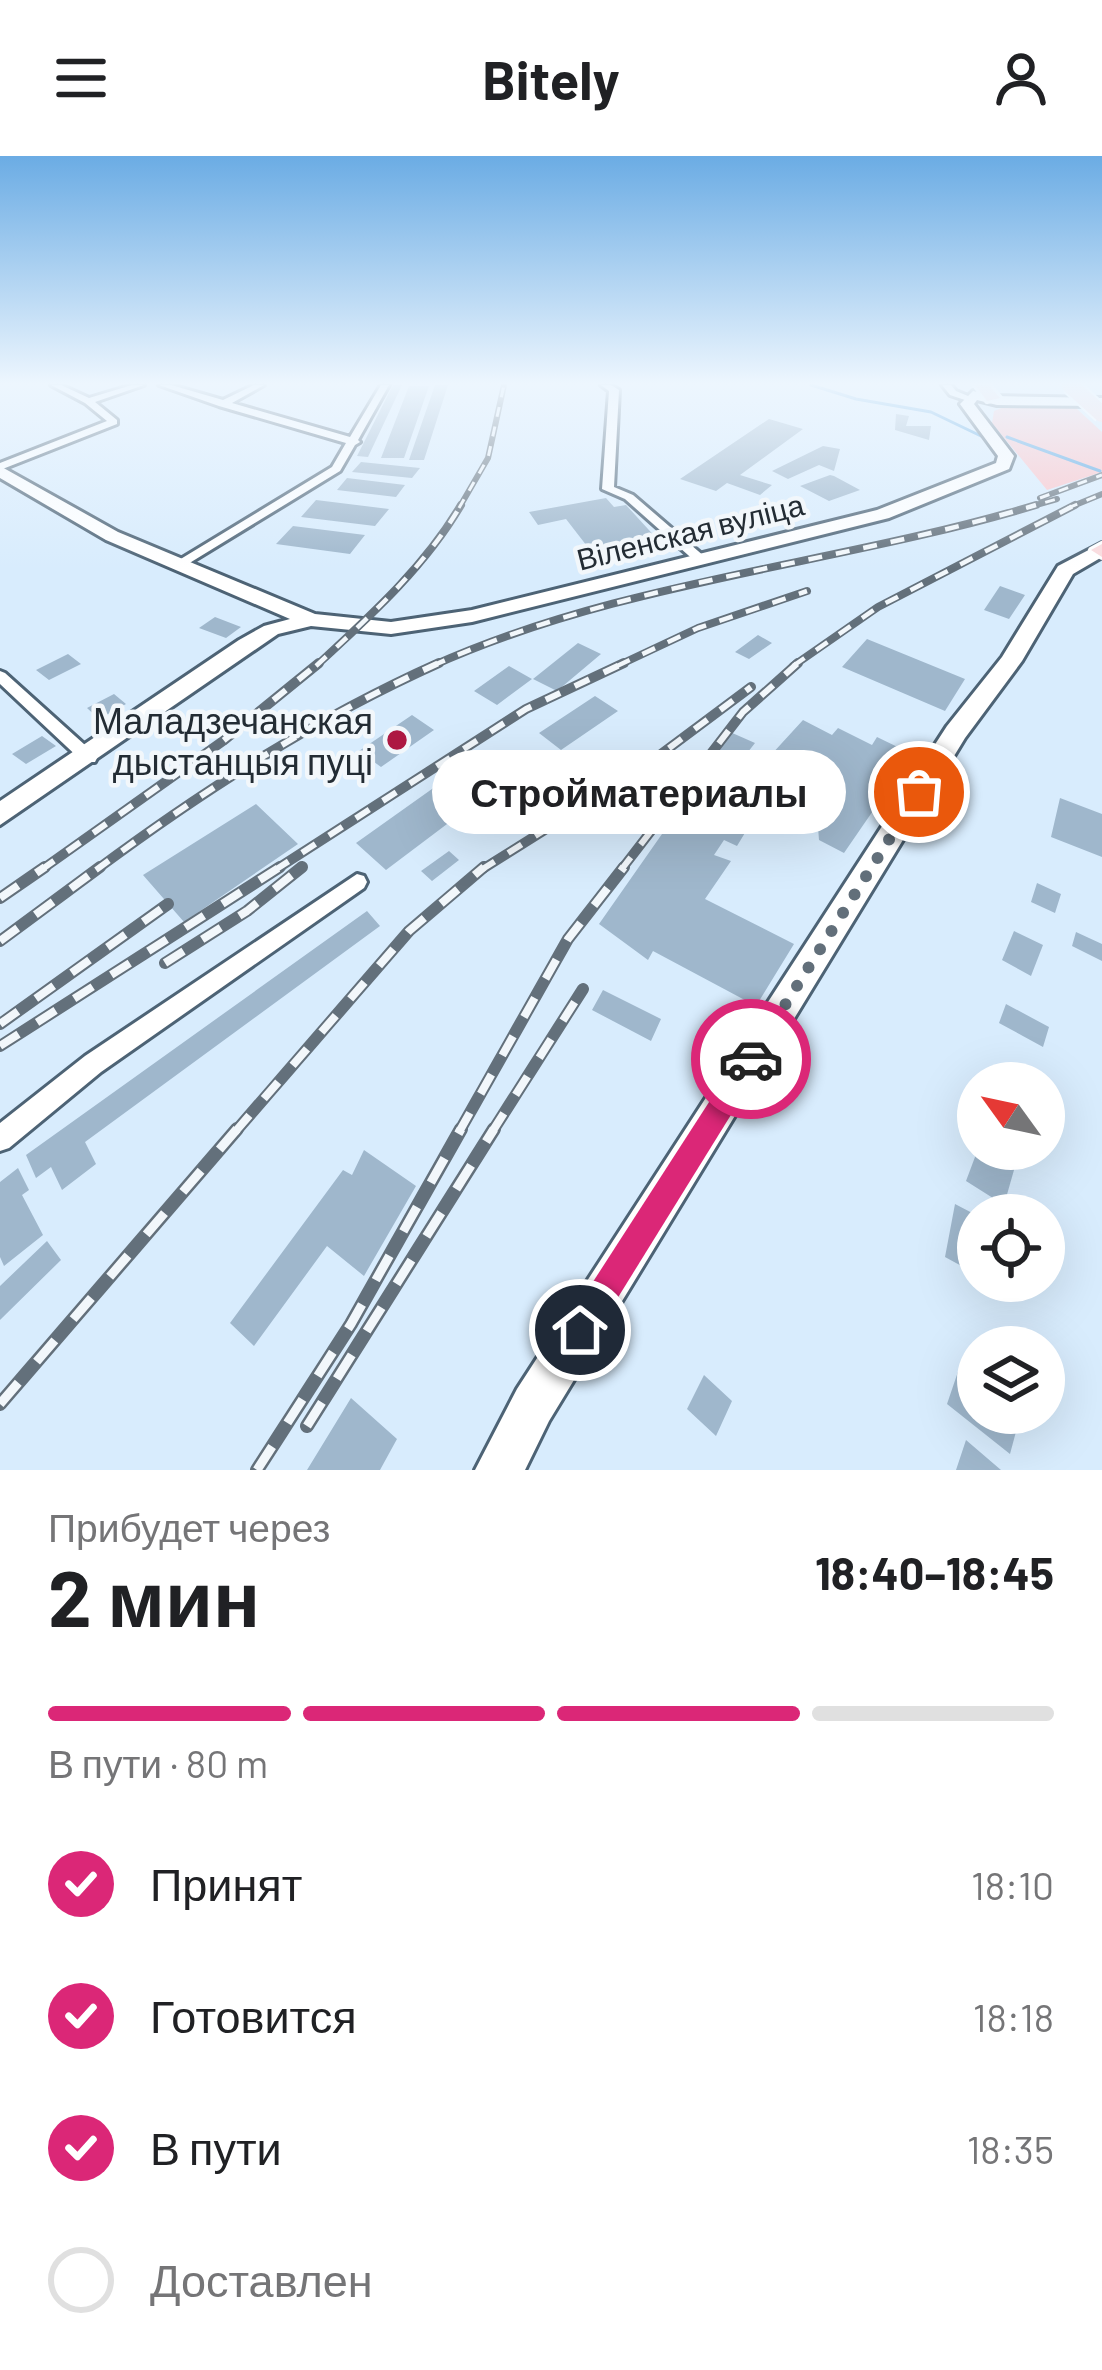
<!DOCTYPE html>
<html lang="ru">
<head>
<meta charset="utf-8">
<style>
  body { margin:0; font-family:Barlow,sans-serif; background:#f2f2f2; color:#202124; height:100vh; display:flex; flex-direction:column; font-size:45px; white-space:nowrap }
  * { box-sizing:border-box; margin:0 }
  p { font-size:39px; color:#757577 }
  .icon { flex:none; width:66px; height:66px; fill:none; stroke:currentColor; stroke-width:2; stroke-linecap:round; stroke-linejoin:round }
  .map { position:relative; height:1314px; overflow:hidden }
  .details { display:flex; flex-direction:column; background:#fff; flex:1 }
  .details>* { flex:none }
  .needle { width:78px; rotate:303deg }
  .tools { position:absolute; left:957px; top:906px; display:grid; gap:24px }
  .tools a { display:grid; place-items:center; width:108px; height:108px; border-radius:50%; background:#fff; box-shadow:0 12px 48px #0002; font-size:60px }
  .pin { position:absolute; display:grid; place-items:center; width:102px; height:102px; color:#fff; margin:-51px; border:6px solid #fff; border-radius:50%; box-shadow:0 3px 12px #0007 }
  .courier { position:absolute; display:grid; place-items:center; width:120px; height:120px; margin:-60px; border:9px solid #db2777; border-radius:50%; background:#fff; color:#222; box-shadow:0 3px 15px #0007 }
  .bubble { position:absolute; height:84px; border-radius:42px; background:#fff; box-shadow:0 12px 48px #0002; font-size:39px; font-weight:700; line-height:84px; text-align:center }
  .overview em { font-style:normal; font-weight:700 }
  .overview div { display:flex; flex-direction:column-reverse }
  .overview { display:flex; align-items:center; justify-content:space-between; height:204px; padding:0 48px }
  h1 { font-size:78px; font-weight:700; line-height:90px }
  .bar { display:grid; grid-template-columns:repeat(4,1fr); gap:18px 12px; align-content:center; height:144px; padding:0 48px }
  .bar i { height:15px; border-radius:9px; background:#e0e0e0 }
  .bar .on { background:#db2777 }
  .bar p { grid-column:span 4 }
  ol { padding:0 48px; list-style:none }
  li { display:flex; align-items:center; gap:36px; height:132px }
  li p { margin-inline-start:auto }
  li .icon { padding:12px; border-radius:50%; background:#db2777; color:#fff; stroke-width:4 }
  li:last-child { color:#757577 }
  li i { width:66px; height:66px; border:6px solid #e0e0e0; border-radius:50% }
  header { display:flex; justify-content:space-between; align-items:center; height:156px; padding:0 48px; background:#fff; font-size:54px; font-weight:700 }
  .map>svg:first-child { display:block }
</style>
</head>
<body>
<header><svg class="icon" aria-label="menu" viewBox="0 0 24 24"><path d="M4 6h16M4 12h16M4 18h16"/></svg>Bitely<svg class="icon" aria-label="person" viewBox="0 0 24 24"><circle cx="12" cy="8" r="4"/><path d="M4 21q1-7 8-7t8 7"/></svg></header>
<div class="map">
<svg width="1102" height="1314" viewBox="0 0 1102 1314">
  <rect width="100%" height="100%" fill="#d8ecfd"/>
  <path fill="#fec2c7" d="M1004,251L1076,252L1102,276V316L1047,334L992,267L994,255Z"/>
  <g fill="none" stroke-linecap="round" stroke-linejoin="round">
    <path stroke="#51a1df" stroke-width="3" d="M811,229L856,243L931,256L981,280
      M1007,281L1100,315"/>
  </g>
  <path fill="#9fb7cc" d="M393,229H402L368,301L357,300Z
    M435,229H448L424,304H409Z
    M409,230H429L404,302H381Z
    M896,258L909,260L906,270H931L929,284L895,274Z
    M769,263L803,273L740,319L772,329L760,339L727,327L716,335L680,323Z
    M823,290L840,293L834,315L819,309L788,323L772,315Z
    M361,306L420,312L412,322L352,316Z
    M830,319L834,320L860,334L829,345L800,330Z
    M347,322L405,329L396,341L337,334Z
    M606,342L614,351L626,349L659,385L606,396L602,391L590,394L566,363L538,369L529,356Z
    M316,344L389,353L375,370L301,361Z
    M293,370L365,379L350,398L276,388Z
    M1000,430L1025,439L1009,463L984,454Z
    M215,461L241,471L226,482L199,472Z
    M758,479L772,487L749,503L735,496Z
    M867,483L965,523L945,555L842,511Z
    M578,487L601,498L557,535L533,523Z
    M68,498L81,508L49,524L36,514Z
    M509,510L532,523L497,549L474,535Z
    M114,538L126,548L99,563L87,552Z
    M595,540L618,555L561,594L539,577Z
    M412,559L434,574L381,611L359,595Z
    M803,564L832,579L838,572L872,589L877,581L912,598L844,697L819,684L817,658L780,637L768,651L738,635Z
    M730,576L755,587L716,637L757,657L737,690L724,684L714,699L731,705L705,743L794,788L756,850L653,795L648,804L599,768L683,648L730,668L681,642Z
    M42,580L56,590L26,608L12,598Z
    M477,601L517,629L468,667L459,659L386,714L356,687Z
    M1060,642L1102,658V701L1051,681Z
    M256,648L298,688L184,766L143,719Z
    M449,695L459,704L432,725L421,715Z
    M1037,727L1061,738L1055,757L1031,746Z
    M367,755L380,770L85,986L96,1008L62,1034L51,1011L36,1022L26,999Z
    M1014,775L1043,789L1031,820L1002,804Z
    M1076,776L1102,788V805L1072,790Z
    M603,834L661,863L651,885L592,854Z
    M1006,848L1049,871L1043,891L999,867Z
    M978,993H1020L1004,1049L966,1025Z
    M364,994L416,1030L364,1120L327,1090L254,1190L230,1167L343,1014L352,1019Z
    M18,1012L29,1034L22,1039L43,1079L4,1110L0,1101V1026Z
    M955,1048L978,1060V1119L945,1101Z
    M47,1085L61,1104L0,1164V1130Z
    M964,1198L978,1209V1257H1021L1010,1298L947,1248Z
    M704,1219L732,1245L716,1280L687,1253Z
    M351,1242L397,1283L380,1314H307Z
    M966,1284L1001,1314H956Z"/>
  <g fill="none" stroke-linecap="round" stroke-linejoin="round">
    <g stroke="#4d6375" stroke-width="6">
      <path id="street" d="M51,229H61L89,242L132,229H144L95,246L117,264V268L0,314V307L107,265L85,247Z
        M159,229H171L223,244L254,229H264L232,247L350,281L381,229H389L358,284L360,286L355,289L340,315L183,411L177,407L179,404L332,311L346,287L219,250Z
        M601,229H611L619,234L614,331L633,339L705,401V407H697L625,343L602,333L609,235Z
        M942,229H951L956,235L973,242L968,245L950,239Z
        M0,515L5,517L95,598L97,602L95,606H83L0,528Z
        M357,718L364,720L367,726L364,732L101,916L9,992L0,995V967L85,900Z"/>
    </g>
    <g stroke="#4d6375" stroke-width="6">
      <path id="secondary" d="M973,235L995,240L1102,242V250L997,249L977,244L974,248L1014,300L1009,313L889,362L472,466L391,478L311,470L278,478L0,669V645L239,484L264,470L290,463L106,384L0,322V310L118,376L315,458L391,466L472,454L877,354L996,307L998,300L960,248Z
        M1102,387V401L1073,418L1022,505L965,582L549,1265L525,1314H475L517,1233L947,570L1002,501L1058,410Z"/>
    </g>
    <g stroke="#fff" stroke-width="6">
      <path id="primary" d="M975,229H989L1000,242L987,245Z
        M1102,388V401L1091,394Z"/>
    </g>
    <use href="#street" fill="#fff" fill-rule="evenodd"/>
    <use href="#secondary" fill="#fff" fill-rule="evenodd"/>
    <use href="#primary" fill="#fadadd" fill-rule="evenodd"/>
    <g stroke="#63707b" stroke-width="6">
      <path id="rail-far4" d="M1040,342L1102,319
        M459,352L488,302L504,229
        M1026,352L1057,343
        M1068,352L1102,338"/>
    </g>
    <g stroke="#63707b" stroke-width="8">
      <path id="rail-far3" d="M316,510C369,461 424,412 461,349
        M432,510C623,424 837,409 1036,349
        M617,510L698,472L807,435
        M793,510L878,451L1075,349"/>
    </g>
    <g stroke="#63707b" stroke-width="10">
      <path id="rail-far2" d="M41,714L223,585L319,507
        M96,714C204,634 316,562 439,507
        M275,714L526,553L624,507
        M481,714L637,616L751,531
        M621,714L743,556L798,507"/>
    </g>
    <g stroke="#63707b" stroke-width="12">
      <path id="rail-far1" d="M0,742L45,711
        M0,785L100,711
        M165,807L247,755L302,711
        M0,868L168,748
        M0,890L280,711
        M235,976L409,775L484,711
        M459,976L568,783L624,711
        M492,976L583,833"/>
    </g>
    <g stroke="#63707b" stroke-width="14">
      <path id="rail" d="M0,1248L237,973
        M307,1270L494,973
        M257,1314L351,1168L461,973"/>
    </g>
    <use href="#rail-far4" stroke="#f2f7fb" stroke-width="3" stroke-dasharray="10" stroke-linecap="butt"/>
    <use href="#rail-far3" stroke="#f2f7fb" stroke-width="4.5" stroke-dasharray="14" stroke-linecap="butt"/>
    <use href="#rail-far2" stroke="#f2f7fb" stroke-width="6" stroke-dasharray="16" stroke-linecap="butt"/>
    <use href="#rail-far1" stroke="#f2f7fb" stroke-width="8" stroke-dasharray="22" stroke-linecap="butt"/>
    <use href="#rail" stroke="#f2f7fb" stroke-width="9" stroke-dasharray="28" stroke-linecap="butt"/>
    <g stroke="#fff" stroke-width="20" stroke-linecap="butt">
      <path id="primary-bridge" d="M1070,229L1102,258"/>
    </g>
    <use href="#primary-bridge" stroke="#fadadd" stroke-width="16"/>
  </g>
  <linearGradient id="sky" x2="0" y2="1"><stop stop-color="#6bace4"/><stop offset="0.55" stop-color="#edf6fe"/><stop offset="1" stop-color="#edf6fe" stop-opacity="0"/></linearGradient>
  <rect width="1102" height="413" fill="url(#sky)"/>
  <path fill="#db2777" d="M751,891L760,895L764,903L760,912L591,1185L580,1190L569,1185L565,1174L569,1163L742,895Z"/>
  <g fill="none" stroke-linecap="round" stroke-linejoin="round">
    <path stroke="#626f7a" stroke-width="12" stroke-dasharray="0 21.6" d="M751,903L919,636"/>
  </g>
  <circle fill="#ad1842" stroke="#f2f7fb" stroke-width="4.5" cx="397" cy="584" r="12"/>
  <g text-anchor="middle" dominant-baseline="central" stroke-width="9" stroke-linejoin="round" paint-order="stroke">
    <g font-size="30" fill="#232c34" stroke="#f2f7fb">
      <text transform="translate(690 375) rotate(-14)">Віленская вуліца</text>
    </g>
    <g font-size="36" fill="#232c34" stroke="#f2f7fb" text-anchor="end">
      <text x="373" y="563">Маладзечанская<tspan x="373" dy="41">дыстанцыя пуці</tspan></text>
    </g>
  </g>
</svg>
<div class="tools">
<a><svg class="needle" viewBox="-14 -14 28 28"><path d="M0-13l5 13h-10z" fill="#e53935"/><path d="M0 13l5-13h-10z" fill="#757577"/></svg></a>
<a><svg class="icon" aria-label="locate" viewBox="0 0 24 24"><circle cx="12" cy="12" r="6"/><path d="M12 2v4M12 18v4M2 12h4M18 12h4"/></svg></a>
<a><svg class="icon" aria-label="layers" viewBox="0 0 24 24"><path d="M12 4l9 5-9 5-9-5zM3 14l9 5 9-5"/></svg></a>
</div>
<div class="pin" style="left:919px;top:636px;background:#ea580c"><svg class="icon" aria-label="bag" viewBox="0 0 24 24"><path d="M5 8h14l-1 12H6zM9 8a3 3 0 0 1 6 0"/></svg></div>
<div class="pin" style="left:580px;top:1174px;background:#1f2937"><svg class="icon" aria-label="home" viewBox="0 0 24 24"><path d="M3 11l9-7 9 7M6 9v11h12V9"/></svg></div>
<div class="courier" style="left:751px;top:903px"><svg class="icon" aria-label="car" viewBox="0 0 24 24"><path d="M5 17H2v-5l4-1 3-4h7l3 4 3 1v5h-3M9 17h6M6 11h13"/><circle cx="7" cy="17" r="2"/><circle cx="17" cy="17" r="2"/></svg></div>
<div class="bubble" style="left:432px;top:594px;width:414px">Стройматериалы</div>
</div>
<section class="details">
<div class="overview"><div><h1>2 мин</h1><p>Прибудет через</p></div><em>18:40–18:45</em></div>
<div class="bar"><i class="on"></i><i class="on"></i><i class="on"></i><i></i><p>В пути · 80 m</p></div>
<ol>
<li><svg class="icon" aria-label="check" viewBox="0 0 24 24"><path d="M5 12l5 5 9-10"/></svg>Принят<p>18:10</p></li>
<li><svg class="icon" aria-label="check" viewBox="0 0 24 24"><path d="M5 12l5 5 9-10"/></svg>Готовится<p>18:18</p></li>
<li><svg class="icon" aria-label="check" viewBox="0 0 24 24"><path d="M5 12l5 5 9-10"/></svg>В пути<p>18:35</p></li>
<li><i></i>Доставлен</li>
</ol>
</section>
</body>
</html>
